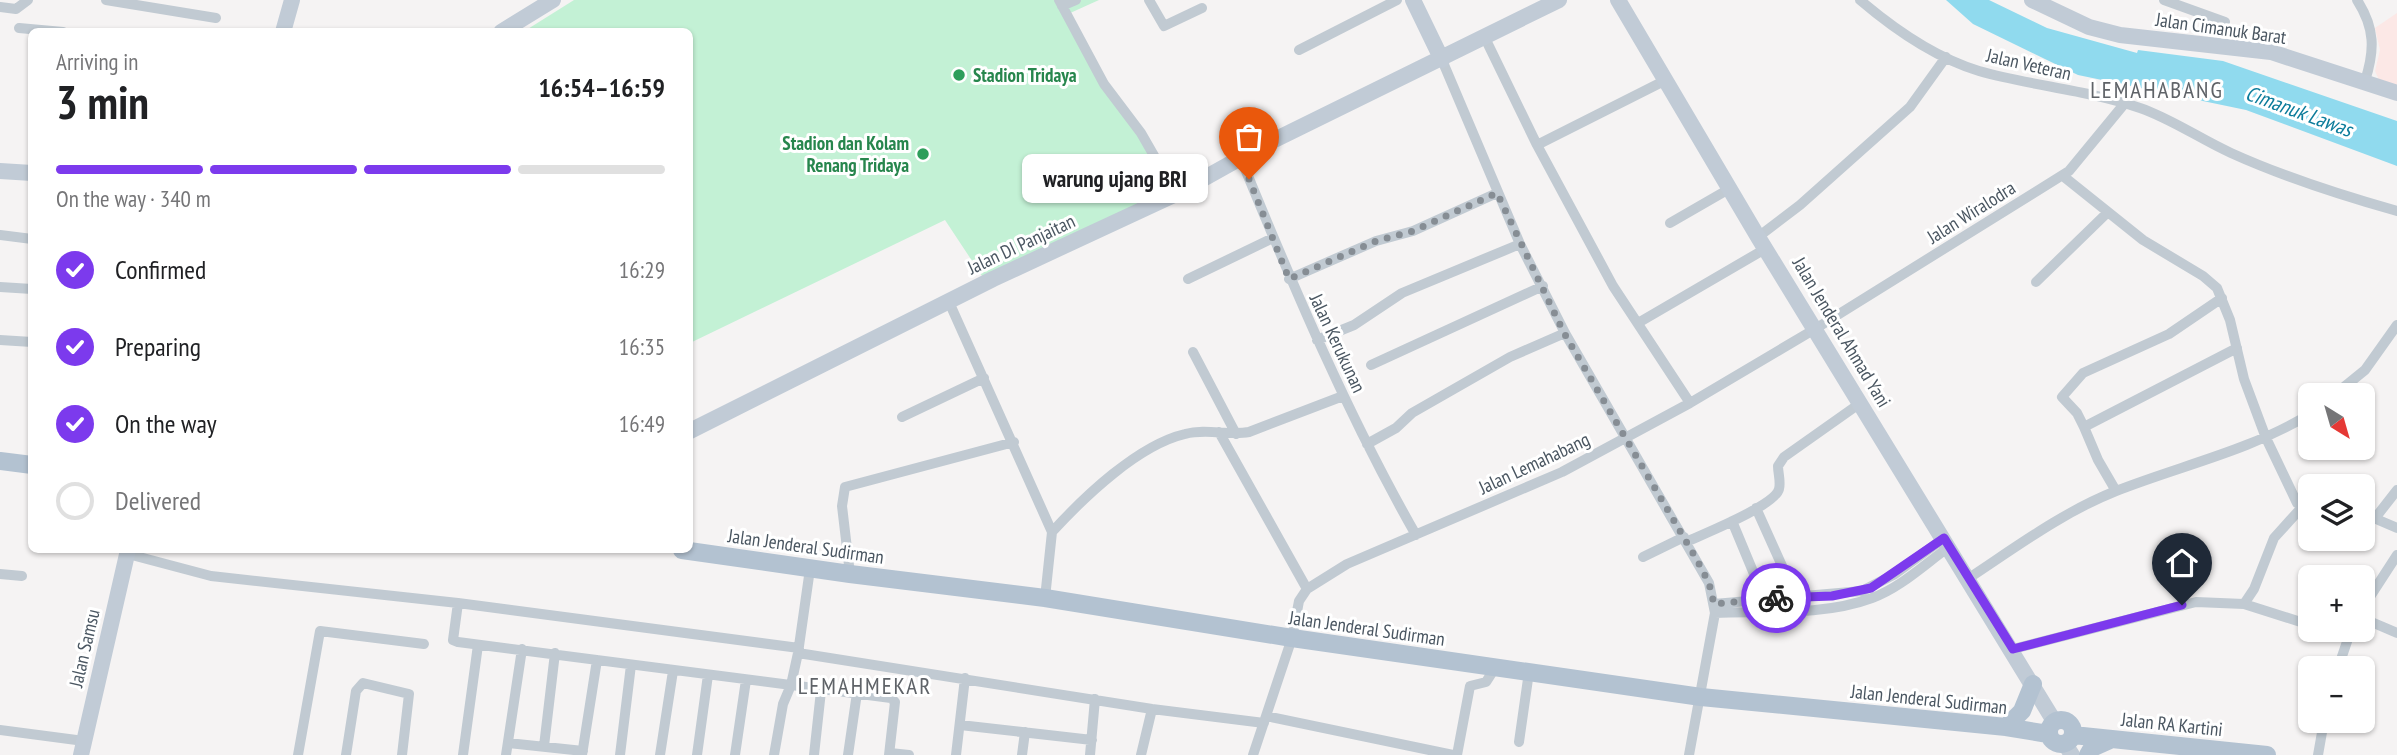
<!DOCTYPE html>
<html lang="en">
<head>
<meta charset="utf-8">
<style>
  body { margin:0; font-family:"PT Sans Narrow",sans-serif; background:#f6f6f6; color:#202124; height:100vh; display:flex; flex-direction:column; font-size:26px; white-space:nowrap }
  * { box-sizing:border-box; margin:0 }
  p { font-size:23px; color:#757577 }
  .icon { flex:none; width:38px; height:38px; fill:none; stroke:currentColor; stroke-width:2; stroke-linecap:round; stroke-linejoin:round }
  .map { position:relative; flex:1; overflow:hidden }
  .details { position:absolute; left:28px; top:28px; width:665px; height:525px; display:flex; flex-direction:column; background:#fff; border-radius:10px; box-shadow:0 2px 5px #0004 }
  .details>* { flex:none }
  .needle { width:46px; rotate:143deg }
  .controls { position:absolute; left:2298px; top:383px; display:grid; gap:14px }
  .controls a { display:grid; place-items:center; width:77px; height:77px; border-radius:10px; background:#fff; box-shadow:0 2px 5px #0004; font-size:35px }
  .pin { position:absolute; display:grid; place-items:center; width:60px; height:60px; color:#fff; margin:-72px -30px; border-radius:50% 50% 50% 0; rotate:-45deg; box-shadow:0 0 7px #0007 }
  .pin .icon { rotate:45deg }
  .courier { position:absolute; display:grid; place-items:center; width:70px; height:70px; margin:-35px; border:5px solid #7c3aed; border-radius:50%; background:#fff; color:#222; box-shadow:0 2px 9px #0007 }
  .bubble { position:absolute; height:49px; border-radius:10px; background:#fff; box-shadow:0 2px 5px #0004; font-size:23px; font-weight:700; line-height:49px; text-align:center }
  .overview em { font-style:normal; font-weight:700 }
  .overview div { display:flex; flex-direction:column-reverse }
  .overview { display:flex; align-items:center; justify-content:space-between; height:119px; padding:0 28px }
  h1 { font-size:46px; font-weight:700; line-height:52px }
  .bar { display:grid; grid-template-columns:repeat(4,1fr); gap:10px 7px; align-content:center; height:84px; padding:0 28px }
  .bar i { height:9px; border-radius:5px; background:#e0e0e0 }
  .bar .current { background:#7c3aed }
  .bar p { grid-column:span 4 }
  ol { padding:0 28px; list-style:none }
  li { display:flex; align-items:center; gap:21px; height:77px }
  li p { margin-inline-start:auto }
  li .icon { padding:7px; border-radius:50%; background:#7c3aed; color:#fff; stroke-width:4 }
  li:last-child { color:#757577 }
  li i { width:38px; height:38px; border:4px solid #e0e0e0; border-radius:50% }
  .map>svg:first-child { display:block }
</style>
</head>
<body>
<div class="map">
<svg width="2397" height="755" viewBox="0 0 2397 755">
  <rect width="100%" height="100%" fill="#f5f3f3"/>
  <path fill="#fce8e6" d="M2397,13V87L2379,80L2375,71L2380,50L2375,28Z"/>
  <path fill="#c3f1d5" d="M574,0H1099L1068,14L1106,86L1178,186L986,282L945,220L690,343V32H523Z"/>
  <path fill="#90daee" d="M1946,0H1989L2047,28L2137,53L2138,50L2223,61L2397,121V166L2246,110L2078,75L1973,24Z"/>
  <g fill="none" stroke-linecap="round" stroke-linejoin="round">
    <path stroke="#c1cad2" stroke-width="10" d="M106,0L216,18
      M1059,0L1104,84L1141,133L1176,194
      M1149,0L1164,26L1202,8
      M1860,0C1894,29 1936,58 1979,71C2032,86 2088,90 2140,108C2172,119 2200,139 2231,153C2284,177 2340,195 2397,211
      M2164,0L2225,22
      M2357,0C2375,28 2375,50 2365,81
      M1062,6L1076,0
      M0,7L16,9L28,0
      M19,28L63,32
      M1485,38L1537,145L1613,286L1690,403
      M1299,50L1397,0
      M1442,60L1520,244L1565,333L1709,583L1715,613L1689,755
      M1537,145L1664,81
      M1241,159C1294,288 1347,414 1416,535
      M2063,176L2143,240L2203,276L2217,288L2230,320L2244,379L2266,438L2297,503L2310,507
      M1670,223L1729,189
      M0,235L32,239
      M1758,237L1800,205L1910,107L1946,57
      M1188,279L1273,238
      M1289,279L1376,241L1413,231L1497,193
      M2036,282L2107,213
      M0,287L32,289
      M2222,298L2169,334L2083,373L2062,397L2077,413L2084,427L2237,348
      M949,302L1052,532L1045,598
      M1638,323L1765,249
      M0,340L32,342
      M1317,340L1354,325L1402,293L1520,244
      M1193,352L1236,434
      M1371,365L1543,286
      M2333,396L2365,370L2397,325
      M902,417L984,378
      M2084,427L2098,460L2116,491
      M1219,432L1307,589
      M1367,444L1396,428L1412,413L1510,357L1565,333
      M1756,508L1796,597
      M2362,513L2397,528
      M2376,517L2397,490
      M1732,521L1764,598
      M1052,532C1084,497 1138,445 1185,434C1207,428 1228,436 1249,432L1343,396
      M1686,542C1703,534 1775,506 1779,489C1781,482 1778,473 1778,466L1784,457L1859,404
      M128,554L211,576L458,603
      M1643,557L1684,537
      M0,574L22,576
      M850,574L842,506L845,487L1014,442
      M1969,578C2016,547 2063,512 2116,491C2182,465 2249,451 2310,414
      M1714,604L1862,591L1895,574L1944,538
      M2244,604L2310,625
      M2362,609L2397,555
      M1715,613C1765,611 1824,616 1872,598C1900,588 1925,564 1949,547
      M2362,618L2397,633
      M2325,630L2348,638
      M799,648L458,603L453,640L458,642L891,698L895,702L889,755
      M2013,649L2196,602L2244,604L2254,589L2274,538L2303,506
      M798,653L1152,709L1264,723
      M2338,668L2351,630
      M1266,716L1453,755
      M960,725L1092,740
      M0,730L84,741
      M1519,742L1529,672
      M508,743L583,751
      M544,746L555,653
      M890,753L909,755
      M298,755L320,631L424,644
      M346,755L356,691L363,683L409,694L402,755
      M463,755L478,645
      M506,755L522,649
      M582,755L597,660
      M620,755L631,665
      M660,755L673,671
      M697,755L708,675
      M735,755L746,680
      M774,755L783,704L791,685L798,653L810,569
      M814,755L821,691
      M848,755L857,693
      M956,755L965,678
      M1022,755L1025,732
      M1090,755L1095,699
      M1141,755L1152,709
      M1253,755L1292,638L1299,601L1307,589L1347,564L1562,472L1690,403L1815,329L2069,171L2125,103
      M1457,755L1470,686L1486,682L1495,668
      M2318,755L2324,721"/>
    <path stroke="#c1cbd6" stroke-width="16" d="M1413,0L1442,60
      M1618,0L1758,237L2054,721
      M2032,0L2089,27L2120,35L2271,52L2397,93
      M283,32L292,0
      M501,32L553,0
      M0,171L32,173
      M690,431L993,279L1176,194L1262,146L1559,0
      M2065,744L2072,755
      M81,755L128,550"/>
    <path stroke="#b3c2d1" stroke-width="18" d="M0,461L32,465
      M682,550L850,574L1045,598L1292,638L1701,697L2006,727L2048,734
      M2049 732a12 12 0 1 1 24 0a12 12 0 1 1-24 0Z
      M2006,727L2022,711L2033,684
      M2073,735L2267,755
      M2088,755L2092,748L2112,739"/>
  </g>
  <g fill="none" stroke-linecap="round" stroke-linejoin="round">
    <path stroke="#868d94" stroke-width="7" stroke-dasharray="0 12.6" d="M1249,179L1289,279L1376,241L1413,231L1497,193L1564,333L1697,560L1709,583L1714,604L1776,598"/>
    <path stroke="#7c3aed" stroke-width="9" d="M1776,598L1832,596L1871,588L1944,538L2013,649L2182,605"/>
  </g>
  <g fill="#2e9e5b" stroke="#fff" stroke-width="2.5">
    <circle cx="959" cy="75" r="7"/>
    <circle cx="923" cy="154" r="7"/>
  </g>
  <g text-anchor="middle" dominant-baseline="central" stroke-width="6" stroke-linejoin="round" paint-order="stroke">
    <g font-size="19" fill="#4a5661" stroke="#fff">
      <text transform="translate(2221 28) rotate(8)">Jalan Cimanuk Barat</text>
      <text transform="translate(2029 64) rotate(13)">Jalan Veteran</text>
      <text transform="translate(1971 212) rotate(-32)">Jalan Wiralodra</text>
      <text transform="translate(1021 244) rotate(-25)">Jalan DI Panjaitan</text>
      <text transform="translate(1842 332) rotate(59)">Jalan Jenderal Ahmad Yani</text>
      <text transform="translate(1338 343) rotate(65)">Jalan Kerukunan</text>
      <text transform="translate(1534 463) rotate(-25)">Jalan Lemahabang</text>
      <text transform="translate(806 546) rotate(8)">Jalan Jenderal Sudirman</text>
      <text transform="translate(1367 628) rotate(8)">Jalan Jenderal Sudirman</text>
      <text transform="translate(84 648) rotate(-77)">Jalan Samsu</text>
      <text transform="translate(1929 699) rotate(6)">Jalan Jenderal Sudirman</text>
      <text transform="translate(2172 724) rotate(6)">Jalan RA Kartini</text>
    </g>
    <g font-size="19" font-weight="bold" fill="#27864d" stroke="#fff" text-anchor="start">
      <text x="973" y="75">Stadion Tridaya</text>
      <text x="909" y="143" text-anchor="end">Stadion dan Kolam<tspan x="909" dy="22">Renang Tridaya</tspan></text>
    </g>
    <g font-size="21" font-style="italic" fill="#0c7c9b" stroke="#fff">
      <text transform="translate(2299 111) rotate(20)">Cimanuk Lawas</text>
    </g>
    <g font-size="23" letter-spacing="2" fill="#5f6368" stroke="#fff">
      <text x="2157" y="89">LEMAHABANG</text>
      <text x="865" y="685">LEMAHMEKAR</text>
    </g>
  </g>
</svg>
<div class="controls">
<a><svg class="needle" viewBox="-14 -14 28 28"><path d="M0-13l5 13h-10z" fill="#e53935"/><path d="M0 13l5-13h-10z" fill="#757577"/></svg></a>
<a><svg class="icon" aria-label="layers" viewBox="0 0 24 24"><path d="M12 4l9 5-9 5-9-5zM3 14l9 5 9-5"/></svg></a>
<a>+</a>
<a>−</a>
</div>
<div class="pin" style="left:1249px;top:179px;background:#ea580c"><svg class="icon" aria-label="bag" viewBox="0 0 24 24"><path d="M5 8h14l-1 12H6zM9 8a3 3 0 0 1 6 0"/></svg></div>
<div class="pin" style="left:2182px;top:605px;background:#1f2937"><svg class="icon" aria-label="home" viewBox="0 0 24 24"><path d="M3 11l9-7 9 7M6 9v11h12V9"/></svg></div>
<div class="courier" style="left:1776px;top:598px"><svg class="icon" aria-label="bike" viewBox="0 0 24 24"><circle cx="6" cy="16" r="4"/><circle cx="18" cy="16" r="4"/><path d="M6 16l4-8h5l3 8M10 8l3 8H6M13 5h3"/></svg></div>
<div class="bubble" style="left:1022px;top:154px;width:186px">warung ujang BRI</div>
<section class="details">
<div class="overview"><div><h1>3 min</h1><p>Arriving in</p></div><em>16:54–16:59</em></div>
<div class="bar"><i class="current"></i><i class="current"></i><i class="current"></i><i></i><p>On the way · 340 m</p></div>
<ol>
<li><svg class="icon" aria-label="check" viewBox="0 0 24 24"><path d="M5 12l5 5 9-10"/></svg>Confirmed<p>16:29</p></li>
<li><svg class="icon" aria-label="check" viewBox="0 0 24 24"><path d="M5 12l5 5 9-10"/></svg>Preparing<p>16:35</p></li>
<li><svg class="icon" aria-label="check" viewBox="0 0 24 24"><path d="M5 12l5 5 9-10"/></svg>On the way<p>16:49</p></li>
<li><i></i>Delivered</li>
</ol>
</section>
</div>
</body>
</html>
